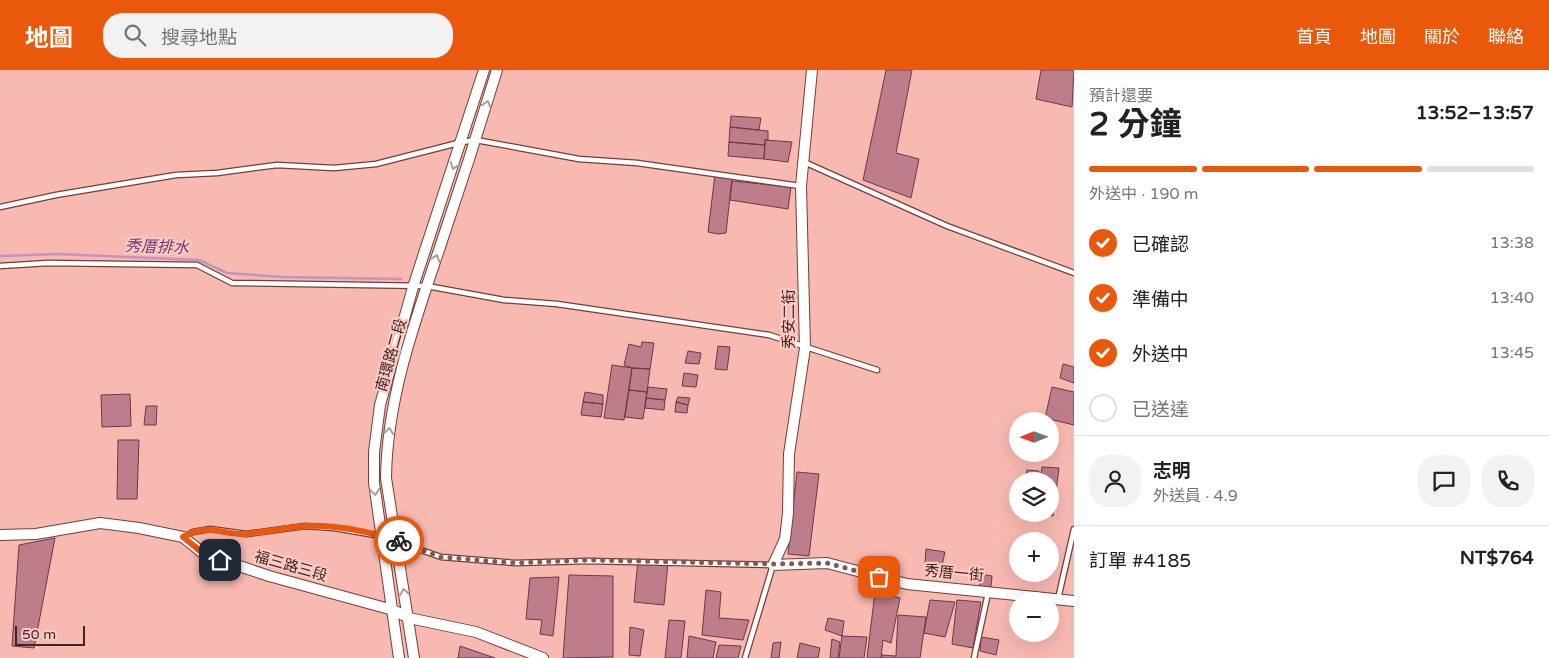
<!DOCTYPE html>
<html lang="zh-TW">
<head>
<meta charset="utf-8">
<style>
  body { margin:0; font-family:"Varela Round","Noto Sans TC",sans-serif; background:#f2f2f2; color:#222; height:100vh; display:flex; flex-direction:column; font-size:19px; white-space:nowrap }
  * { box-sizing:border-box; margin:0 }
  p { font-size:16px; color:#767676 }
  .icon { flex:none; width:28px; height:28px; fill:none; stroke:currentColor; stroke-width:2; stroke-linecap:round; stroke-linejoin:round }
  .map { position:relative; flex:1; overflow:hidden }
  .side { display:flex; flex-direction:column; background:#fff; width:475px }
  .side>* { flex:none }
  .needle { width:32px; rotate:269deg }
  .tools { position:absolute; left:1009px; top:342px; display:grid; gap:10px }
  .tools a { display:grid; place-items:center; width:50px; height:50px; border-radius:50%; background:#fff; box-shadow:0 5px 20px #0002; font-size:25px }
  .scale { position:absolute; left:15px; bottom:12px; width:70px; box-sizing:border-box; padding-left:5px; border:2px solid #3e2623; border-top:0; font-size:14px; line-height:18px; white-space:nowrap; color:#3e2623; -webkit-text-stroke:4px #fdc9c3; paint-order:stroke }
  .pin { position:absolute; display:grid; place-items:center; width:42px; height:42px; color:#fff; margin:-21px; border-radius:10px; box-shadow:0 2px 8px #0006 }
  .courier { position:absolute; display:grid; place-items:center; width:50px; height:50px; margin:-25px; border:4px solid #ea580c; border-radius:50%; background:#fff; color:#222; box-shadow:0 1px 6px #0007 }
  .summary em { font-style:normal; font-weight:700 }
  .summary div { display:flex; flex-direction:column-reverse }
  .summary { display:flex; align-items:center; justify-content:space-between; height:85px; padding:0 15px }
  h1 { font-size:32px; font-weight:700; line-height:38px }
  .bar { display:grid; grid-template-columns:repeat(4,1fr); gap:8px 5px; align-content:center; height:60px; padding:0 15px }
  .bar i { height:6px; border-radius:4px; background:#e0e0e0 }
  .bar .active { background:#ea580c }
  .bar p { grid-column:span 4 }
  .line { display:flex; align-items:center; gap:12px; padding:0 15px; border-top:1px solid #e0e0e0 }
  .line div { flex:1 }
  .round { display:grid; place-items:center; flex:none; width:52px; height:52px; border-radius:20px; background:#f2f2f2 }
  ol { padding:0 15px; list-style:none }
  li { display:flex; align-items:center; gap:15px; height:55px }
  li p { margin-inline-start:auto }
  li .icon { padding:5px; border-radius:50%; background:#ea580c; color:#fff; stroke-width:4 }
  li:last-child { color:#767676 }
  li i { width:28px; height:28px; border:2px solid #e0e0e0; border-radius:50% }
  header { display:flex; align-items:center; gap:30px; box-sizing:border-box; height:70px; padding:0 25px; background:#ea580c; color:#fff }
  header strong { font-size:24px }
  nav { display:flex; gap:28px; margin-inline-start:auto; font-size:18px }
  .search { width:350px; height:45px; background:#f2f2f2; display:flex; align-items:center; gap:12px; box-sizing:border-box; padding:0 18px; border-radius:20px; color:#767676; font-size:19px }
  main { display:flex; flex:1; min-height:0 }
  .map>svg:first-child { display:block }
</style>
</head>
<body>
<header>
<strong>地圖</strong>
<div class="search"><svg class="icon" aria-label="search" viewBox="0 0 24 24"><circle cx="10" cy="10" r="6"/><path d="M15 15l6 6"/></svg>搜尋地點</div>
<nav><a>首頁</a><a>地圖</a><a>關於</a><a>聯絡</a></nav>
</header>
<main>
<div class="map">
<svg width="1074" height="588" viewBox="0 0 1074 588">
  <rect width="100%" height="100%" fill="#f8b9b1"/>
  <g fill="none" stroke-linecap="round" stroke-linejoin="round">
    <path stroke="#c294c2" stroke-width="2.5" d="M0,186L58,184L199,190L227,203L282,207L401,209"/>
  </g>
  <path fill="#be7d8a" stroke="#6d3844" d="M886,0H912L896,83L919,89L911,128L863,110Z
    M1041,0H1074L1072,37L1036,29Z
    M731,46L761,48L759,60L730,57Z
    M730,57L768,61V70H765V75L729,72Z
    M765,70L792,72L788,92L764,89Z
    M729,72L765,75L764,89L728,86Z
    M715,104L732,108L726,163L718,164L708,162Z
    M732,111L791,117L788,139L730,130Z
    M642,272L654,273L650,299L632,298L624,295L629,274L641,277Z
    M718,276L730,277L727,300L715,299Z
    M688,281L701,283L699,294L685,293Z
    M1063,294L1074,297V313L1060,308Z
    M612,295L632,298L624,350L604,348Z
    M632,298L650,299L647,322L629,320Z
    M684,303L698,305L696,317L682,316Z
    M648,317L667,319L665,330L646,328Z
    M1052,317L1074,322V355L1045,348Z
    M629,320L647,322L643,349L625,347Z
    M585,322L603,325V334L583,332Z
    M130,324L131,356L102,357L101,325Z
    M678,327L690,328L688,335L676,332Z
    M646,328L665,330L664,340L645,338Z
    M583,332L603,334L601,347L581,345Z
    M676,332L688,335L687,343L675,342Z
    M146,336H157L156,355H144Z
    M118,370H139L137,429H117Z
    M1042,397L1059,398L1053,446L1043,444H1050V411H1040Z
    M1027,400L1039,401L1038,411H1025Z
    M797,402L819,404L809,486L788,484Z
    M55,468L34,578L12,576L19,475Z
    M926,479L945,482L942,496L925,493Z
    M638,489L668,492L664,535L634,532Z
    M981,504L992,506L990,527L978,524Z
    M569,505L613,506V587L563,588Z
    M559,507L553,566L540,564L542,550L526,549L530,508Z
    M706,520L721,522L719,548L749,550L743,570L702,565Z
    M875,522L900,528L891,573L883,570L881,588H867Z
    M930,530L955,532L945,567L924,563Z
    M957,530L981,532L973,578L952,574Z
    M898,545L926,547L920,588H882V585L896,586Z
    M828,548L844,551L842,566L825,560Z
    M669,550L685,551L681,588H665Z
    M630,557L644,560L640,586L629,585Z
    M689,566L716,572L713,588H687Z
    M842,566L867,567L864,588H839Z
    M981,567L999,570L996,585L980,581Z
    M832,569L840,572L838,588H830Z
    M781,572L779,588H771L773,573Z
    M800,573L820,578L818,588H797Z
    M719,575L741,576L738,588H716Z
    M460,576L495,588H458Z"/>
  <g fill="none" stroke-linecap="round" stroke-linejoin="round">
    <g stroke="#733e39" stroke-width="7">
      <path id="service" d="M804,92L947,156L1074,203
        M0,137L56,125L176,105L217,103L277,95L334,98L376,94L462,72L476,70L579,89L637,93L800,116
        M0,196L48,193L197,195L232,213L427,216L504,230L557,234L769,265L877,300
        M184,467L193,462L210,459L246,464L305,456L334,458L381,466L441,487L515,493L588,491L773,495L745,588
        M1058,529L1074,459
        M974,588L988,523"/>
    </g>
    <g stroke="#733e39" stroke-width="12">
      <path id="tertiary" d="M812,0L801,116L805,278L789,384L788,443L785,469L773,495L827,493L907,514L1074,531
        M0,465L36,464L100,453L139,458L183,467L204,484L269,506L393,540L409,548L476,562L543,588
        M399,588L374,413V382L380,335L413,217L484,0
        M414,588L386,408C387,328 415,251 440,177C460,118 479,59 497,0"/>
    </g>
    <use href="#service" stroke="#fff" stroke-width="4.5"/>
    <use href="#tertiary" stroke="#fff" stroke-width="10"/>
  </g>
  <defs><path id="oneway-chevron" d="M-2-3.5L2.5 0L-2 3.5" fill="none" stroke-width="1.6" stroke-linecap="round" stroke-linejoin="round" transform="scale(1.25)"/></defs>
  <g stroke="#a89d9c">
    <use href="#oneway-chevron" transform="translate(487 34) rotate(-73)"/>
    <use href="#oneway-chevron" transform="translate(454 96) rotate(109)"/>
    <use href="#oneway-chevron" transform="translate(436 188) rotate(-71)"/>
    <use href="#oneway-chevron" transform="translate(389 361) rotate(-83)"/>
    <use href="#oneway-chevron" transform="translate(375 422) rotate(82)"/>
    <use href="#oneway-chevron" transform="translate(404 522) rotate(-100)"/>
  </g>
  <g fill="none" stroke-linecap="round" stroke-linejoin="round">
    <path stroke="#7f5955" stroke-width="5" stroke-dasharray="0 9" d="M399,471L440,487L515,493L588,490L773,494L827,493L879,507"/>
    <path stroke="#ea580c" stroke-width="6" d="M220,490L204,484L183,467C211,452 219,465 246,464C265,462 284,458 304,456C334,454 370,462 399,471"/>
  </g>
  <g text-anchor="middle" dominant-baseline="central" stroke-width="4.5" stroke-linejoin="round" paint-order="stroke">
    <g font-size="15" fill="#3e2623" stroke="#fdc9c3">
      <text transform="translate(789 249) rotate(-90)">秀安二街</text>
      <text transform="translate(391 285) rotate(-74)">南環路二段</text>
      <text transform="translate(291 496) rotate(16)">福三路三段</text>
      <text transform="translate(954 503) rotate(5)">秀厝一街</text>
    </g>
    <g font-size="16" font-style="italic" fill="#733a73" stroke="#fdc9c3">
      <text transform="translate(157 177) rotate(2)">秀厝排水</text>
    </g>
  </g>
</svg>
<div class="tools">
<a><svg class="needle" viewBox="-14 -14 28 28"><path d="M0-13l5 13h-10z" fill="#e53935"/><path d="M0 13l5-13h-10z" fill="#767676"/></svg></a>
<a><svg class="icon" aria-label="layers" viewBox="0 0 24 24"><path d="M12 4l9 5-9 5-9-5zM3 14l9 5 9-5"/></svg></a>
<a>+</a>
<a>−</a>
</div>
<div class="scale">50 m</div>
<div class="pin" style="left:879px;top:507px;background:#ea580c"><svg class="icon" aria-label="bag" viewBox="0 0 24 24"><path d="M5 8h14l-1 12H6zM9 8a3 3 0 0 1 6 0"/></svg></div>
<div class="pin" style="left:220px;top:490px;background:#1f2937"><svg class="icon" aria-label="home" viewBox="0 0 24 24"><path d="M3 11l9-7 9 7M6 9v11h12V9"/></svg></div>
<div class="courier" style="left:399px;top:471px"><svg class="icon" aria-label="bike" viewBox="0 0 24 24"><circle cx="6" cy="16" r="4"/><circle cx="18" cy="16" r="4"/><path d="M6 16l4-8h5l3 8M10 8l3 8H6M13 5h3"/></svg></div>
</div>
<section class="side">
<div class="summary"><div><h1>2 分鐘</h1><p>預計還要</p></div><em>13:52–13:57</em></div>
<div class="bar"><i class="active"></i><i class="active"></i><i class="active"></i><i></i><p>外送中 · 190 m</p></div>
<ol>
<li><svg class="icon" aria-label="check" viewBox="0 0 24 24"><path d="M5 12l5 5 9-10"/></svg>已確認<p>13:38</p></li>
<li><svg class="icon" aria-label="check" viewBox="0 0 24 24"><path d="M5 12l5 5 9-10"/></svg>準備中<p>13:40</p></li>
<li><svg class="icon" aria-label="check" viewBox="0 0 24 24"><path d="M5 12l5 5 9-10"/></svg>外送中<p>13:45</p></li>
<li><i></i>已送達</li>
</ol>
<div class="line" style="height:90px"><a class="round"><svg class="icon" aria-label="person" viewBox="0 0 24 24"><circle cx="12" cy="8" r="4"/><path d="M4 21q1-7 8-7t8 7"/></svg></a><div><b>志明</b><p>外送員 · 4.9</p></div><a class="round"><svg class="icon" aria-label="chat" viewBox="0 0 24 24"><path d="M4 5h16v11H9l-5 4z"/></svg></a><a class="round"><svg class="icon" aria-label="phone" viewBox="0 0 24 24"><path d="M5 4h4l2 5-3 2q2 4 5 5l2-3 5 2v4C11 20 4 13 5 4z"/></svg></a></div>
<div class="line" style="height:65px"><div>訂單 #4185</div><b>NT$764</b></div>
</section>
</main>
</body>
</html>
